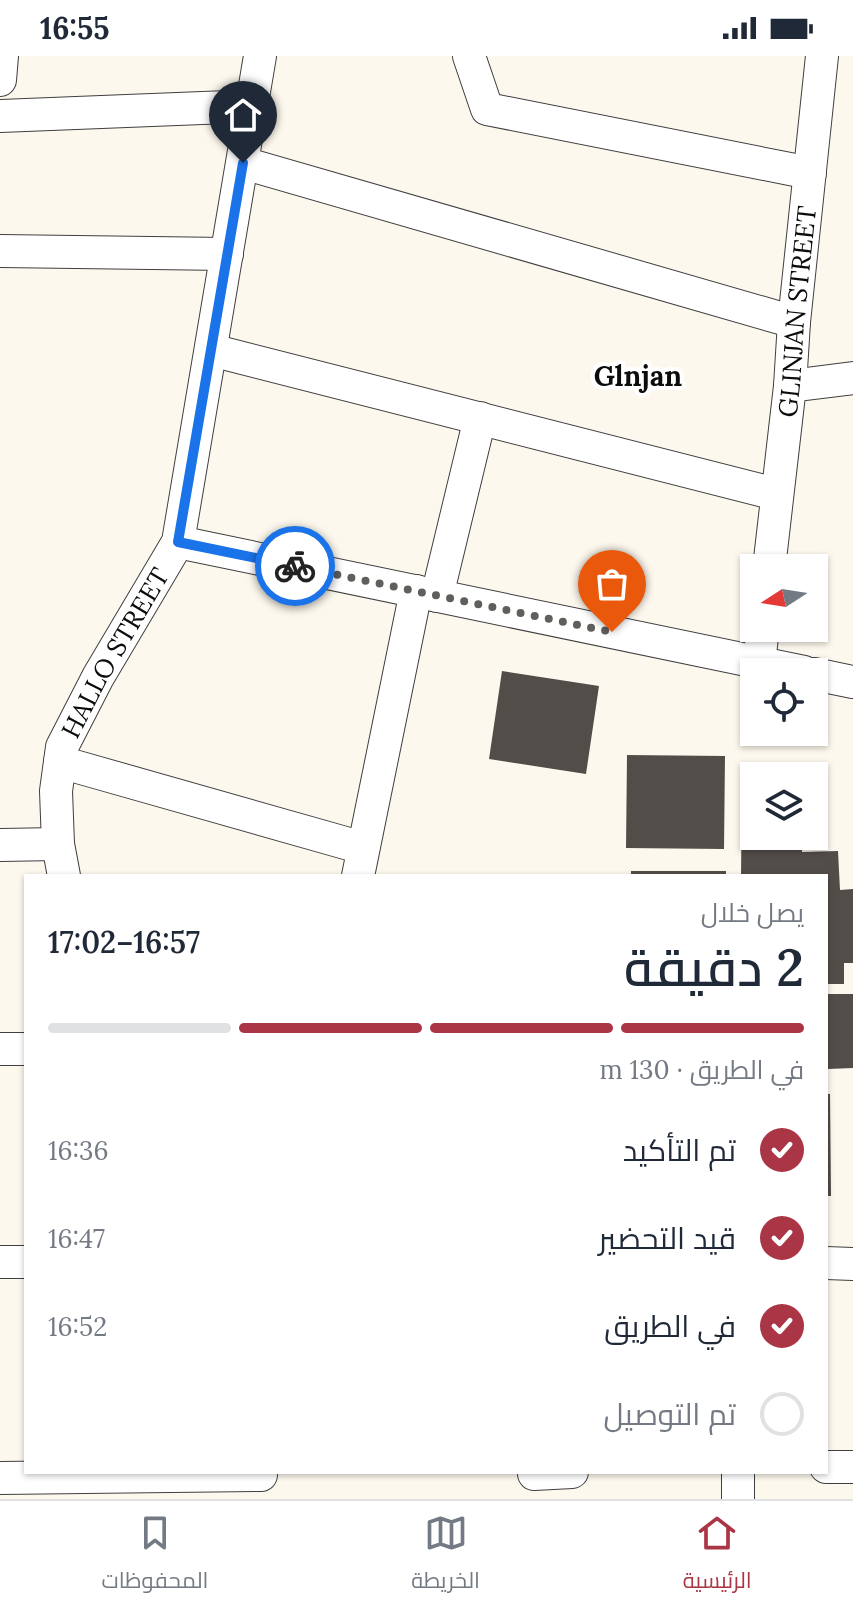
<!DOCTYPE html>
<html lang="ar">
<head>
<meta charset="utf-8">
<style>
  body { margin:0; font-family:Lora,Cairo,serif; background:#f6f6f7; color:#1f2937; direction:rtl; height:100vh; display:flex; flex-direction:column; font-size:30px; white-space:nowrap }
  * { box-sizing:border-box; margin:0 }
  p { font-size:26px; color:#747a83 }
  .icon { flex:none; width:44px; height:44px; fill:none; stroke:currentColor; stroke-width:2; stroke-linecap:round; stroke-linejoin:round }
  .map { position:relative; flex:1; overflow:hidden; direction:ltr }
  .panel { position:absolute; left:24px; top:818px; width:804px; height:600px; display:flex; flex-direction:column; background:#fff; border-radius:0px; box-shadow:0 2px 6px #0004; direction:rtl }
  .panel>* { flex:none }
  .needle { width:52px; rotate:258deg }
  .tools { position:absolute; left:740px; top:498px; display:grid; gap:16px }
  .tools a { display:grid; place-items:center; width:88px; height:88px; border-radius:0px; background:#fff; box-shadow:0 2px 6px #0004; font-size:40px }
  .pin { position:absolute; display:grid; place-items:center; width:68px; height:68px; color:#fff; margin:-82px -34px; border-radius:50% 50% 50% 0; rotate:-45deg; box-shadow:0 0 8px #0007 }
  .pin .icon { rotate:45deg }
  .courier { position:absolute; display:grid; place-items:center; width:80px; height:80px; margin:-40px; border:6px solid #1a73e8; border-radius:50%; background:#fff; color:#222; box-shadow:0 2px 10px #0007 }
  .headline em { font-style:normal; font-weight:600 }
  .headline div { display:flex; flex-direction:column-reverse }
  .headline { display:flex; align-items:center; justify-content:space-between; height:136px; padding:0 24px }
  h1 { font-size:52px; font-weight:600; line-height:60px }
  .bar { display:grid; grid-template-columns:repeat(4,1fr); gap:12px 8px; align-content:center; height:96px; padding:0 24px }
  .bar i { height:10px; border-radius:6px; background:#e0e1e3 }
  .bar .on { background:#aa3545 }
  .bar p { grid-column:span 4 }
  ol { padding:0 24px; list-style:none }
  li { display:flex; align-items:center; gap:24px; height:88px }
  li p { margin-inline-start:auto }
  li .icon { padding:8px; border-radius:50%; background:#aa3545; color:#fff; stroke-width:4 }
  li:last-child { color:#747a83 }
  li i { width:44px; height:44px; border:4px solid #e0e1e3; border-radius:50% }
  .status { display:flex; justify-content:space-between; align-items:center; height:56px; padding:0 40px; background:#fff; direction:ltr }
  .status svg { height:22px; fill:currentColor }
  .tab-bar { display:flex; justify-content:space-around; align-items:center; height:112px; border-top:2px solid #e0e1e3; background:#fff; font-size:22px; color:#747a83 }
  .tab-bar a { display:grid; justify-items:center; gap:4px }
  .tab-bar .on { color:#aa3545 }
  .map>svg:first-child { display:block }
</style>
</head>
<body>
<div class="status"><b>16:55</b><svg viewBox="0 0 49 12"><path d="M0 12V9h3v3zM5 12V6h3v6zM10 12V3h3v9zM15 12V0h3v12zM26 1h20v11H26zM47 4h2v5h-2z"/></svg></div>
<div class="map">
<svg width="853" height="1443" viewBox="0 0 853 1443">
  <rect width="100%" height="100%" fill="#fdf8ed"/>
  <path fill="#534d4a" d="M502,615L599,630L586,718L489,703Z
    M627,699L725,700L724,793L626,792Z
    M742,724H754V780H803L802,796L838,795L840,834L853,833V907H844V928H826V820H741Z
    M631,815H726V820H631Z
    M826,938H853V1012L828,1013Z
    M826,1038H830L831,1140H826Z"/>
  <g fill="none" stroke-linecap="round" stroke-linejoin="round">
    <g stroke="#3f3f3f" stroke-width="34">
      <g id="minor">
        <path d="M469,0L487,53L810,117"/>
        <path d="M0,24L2,0"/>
        <path d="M0,60L253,50"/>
        <path d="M243,107L794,266"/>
        <path d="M0,195L227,198"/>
        <path d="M211,294L776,438"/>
        <path d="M790,330L853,322"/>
        <path d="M178,486L804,616"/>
        <path id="s1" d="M769,512L790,330L794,266L822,0"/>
        <path d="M437,540L480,362"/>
        <path d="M759,607L763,572"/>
        <path d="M814,618L853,626"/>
        <path d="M60,706L363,792"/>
        <path d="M0,789L58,788"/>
        <path id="s2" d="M64,820L58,788L56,735L62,691L98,621L178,486L260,0"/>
        <path d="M358,820L416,535"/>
        <path d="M0,993H26"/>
        <path d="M0,1206H26"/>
        <path d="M826,1207L853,1208"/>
        <path d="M826,1411H853"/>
        <path d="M738,1416V1443"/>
        <path d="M534,1418L572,1416"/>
        <path d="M0,1422L261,1419"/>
      </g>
    </g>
    <use href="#minor" stroke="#fff" stroke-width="32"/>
  </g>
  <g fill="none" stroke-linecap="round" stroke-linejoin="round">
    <path stroke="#605f5b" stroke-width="8" stroke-dasharray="0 14.4" d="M295,510L612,576"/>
    <path stroke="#1a73e8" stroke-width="10" d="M243,107L178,486L295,510"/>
  </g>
  <g text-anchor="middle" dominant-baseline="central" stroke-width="8" stroke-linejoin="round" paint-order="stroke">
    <g font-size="26" fill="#0c0c0c" stroke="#fff">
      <text stroke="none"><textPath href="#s1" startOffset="258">GLINJAN STREET</textPath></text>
      <text stroke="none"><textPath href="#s2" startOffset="238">HALLO STREET</textPath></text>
    </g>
    <g font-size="28" font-weight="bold" fill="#0c0c0c" stroke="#fff">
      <text x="638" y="320">Glnjan</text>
    </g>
  </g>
</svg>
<div class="tools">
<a><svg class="needle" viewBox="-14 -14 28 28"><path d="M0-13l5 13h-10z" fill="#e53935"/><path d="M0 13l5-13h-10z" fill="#747a83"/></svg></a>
<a><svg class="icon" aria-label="locate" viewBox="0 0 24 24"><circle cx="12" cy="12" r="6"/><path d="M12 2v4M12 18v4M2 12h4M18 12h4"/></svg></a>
<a><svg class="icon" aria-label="layers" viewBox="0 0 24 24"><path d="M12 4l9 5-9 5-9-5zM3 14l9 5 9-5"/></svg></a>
</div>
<div class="pin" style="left:612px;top:576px;background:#ea580c"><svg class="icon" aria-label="bag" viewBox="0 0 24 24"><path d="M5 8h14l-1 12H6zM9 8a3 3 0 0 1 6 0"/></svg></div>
<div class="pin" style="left:243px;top:107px;background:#1f2937"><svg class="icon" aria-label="home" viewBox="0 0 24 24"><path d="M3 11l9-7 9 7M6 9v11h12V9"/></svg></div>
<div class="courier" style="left:295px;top:510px"><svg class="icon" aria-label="bike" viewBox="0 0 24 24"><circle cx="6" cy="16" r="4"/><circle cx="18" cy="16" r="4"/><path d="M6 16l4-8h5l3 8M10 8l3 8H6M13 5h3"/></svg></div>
<section class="panel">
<div class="headline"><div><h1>2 دقيقة</h1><p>يصل خلال</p></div><em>16:57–17:02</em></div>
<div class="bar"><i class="on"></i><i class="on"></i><i class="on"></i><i></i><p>في الطريق · 130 m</p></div>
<ol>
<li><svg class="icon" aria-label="check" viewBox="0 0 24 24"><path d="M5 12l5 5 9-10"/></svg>تم التأكيد<p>16:36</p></li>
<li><svg class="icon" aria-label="check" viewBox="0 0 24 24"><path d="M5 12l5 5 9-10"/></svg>قيد التحضير<p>16:47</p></li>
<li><svg class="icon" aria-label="check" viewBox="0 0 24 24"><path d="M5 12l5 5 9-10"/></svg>في الطريق<p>16:52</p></li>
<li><i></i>تم التوصيل</li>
</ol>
</section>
</div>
<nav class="tab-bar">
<a class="on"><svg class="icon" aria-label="home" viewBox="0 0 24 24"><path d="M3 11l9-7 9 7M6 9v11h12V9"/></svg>الرئيسية</a>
<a><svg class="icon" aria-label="map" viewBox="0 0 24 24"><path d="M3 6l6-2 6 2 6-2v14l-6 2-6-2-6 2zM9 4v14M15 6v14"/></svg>الخريطة</a>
<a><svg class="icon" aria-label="saved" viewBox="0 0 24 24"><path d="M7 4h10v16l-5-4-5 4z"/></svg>المحفوظات</a>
</nav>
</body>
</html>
